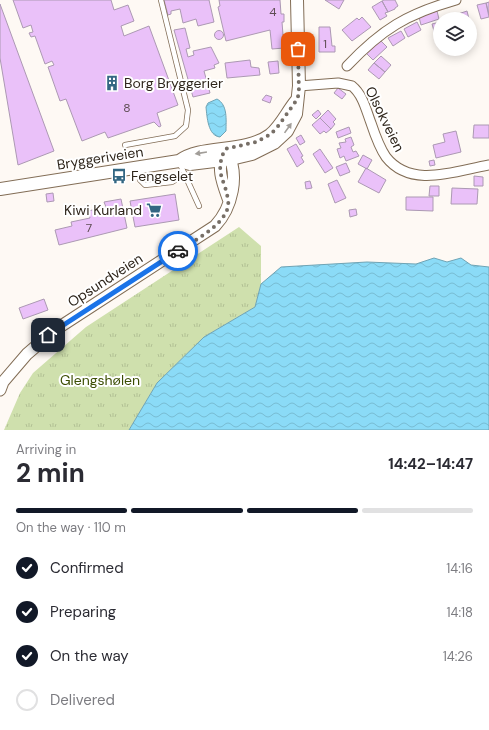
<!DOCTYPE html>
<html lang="en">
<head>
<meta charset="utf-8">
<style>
  body { margin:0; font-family:"DM Sans",sans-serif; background:#f2f2f3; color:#2b2b33; height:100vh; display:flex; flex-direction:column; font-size:15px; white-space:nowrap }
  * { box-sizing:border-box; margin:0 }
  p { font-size:13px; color:#7c7c81 }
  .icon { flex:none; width:22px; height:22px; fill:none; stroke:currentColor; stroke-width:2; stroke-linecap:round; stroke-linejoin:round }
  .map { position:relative; height:430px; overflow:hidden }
  .sheet { display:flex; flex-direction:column; background:#fff; flex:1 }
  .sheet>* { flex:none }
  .controls { position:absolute; left:433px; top:12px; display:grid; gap:8px }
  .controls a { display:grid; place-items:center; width:44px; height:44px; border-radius:50%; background:#fff; box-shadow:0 2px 10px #0003; font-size:20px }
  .pin { position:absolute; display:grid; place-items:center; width:34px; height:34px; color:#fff; margin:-17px; border-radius:8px; box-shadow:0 2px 6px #0006 }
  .courier { position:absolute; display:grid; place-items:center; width:40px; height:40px; margin:-20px; border:3px solid #1a73e8; border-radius:50%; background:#fff; color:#222; box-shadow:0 1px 5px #0007 }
  .head em { font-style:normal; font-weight:700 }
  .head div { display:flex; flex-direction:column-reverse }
  .head { display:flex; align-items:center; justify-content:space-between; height:68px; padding:0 16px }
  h1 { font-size:26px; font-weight:700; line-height:30px }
  .bar { display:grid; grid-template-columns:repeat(4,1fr); gap:6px 4px; align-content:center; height:48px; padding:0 16px }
  .bar i { height:5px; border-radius:3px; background:#e1e1e2 }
  .bar .active { background:#111827 }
  .bar p { grid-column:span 4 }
  ol { padding:0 16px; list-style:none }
  li { display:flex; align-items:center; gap:12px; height:44px }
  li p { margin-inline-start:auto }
  li .icon { padding:4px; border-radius:50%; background:#111827; color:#fff; stroke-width:4 }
  li:last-child { color:#7c7c81 }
  li i { width:22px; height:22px; border:2px solid #e1e1e2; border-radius:50% }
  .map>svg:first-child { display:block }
</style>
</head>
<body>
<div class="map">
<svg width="489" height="430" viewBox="0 0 489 430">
  <defs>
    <pattern id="park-tufts" width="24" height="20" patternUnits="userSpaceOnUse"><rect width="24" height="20" fill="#cfe0ad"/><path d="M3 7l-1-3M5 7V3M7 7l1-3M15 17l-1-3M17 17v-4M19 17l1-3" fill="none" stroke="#b2c094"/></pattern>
    <pattern id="water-waves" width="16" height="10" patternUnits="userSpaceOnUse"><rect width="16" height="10" fill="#8bdbf7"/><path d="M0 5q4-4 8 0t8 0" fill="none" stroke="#78bcd3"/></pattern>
  </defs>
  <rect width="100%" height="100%" fill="#fef9f4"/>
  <path fill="url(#park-tufts)" d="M239,227L261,246V284L255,307L204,337L157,383L129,430H4L20,393L33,373L86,327Z"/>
  <path fill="url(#water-waves)" stroke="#6fa4b5" d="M217,99C228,105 226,120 226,131L220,137C208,136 207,117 206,107L208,103Z
    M434,258L447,262L461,258L471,265L489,267V430H129L157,383L204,337L255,307L261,284L281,267L367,262L416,264Z"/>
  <path fill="#eac1f9" stroke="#ac99b3" d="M13,0H111L114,10L128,5L134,21L121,26L124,36L149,26L178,105L157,113L161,126L159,127L154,122L108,138L105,132L82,141L66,99L60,101L48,67L54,65L52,61L45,64L35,36L31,37L29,33L33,32L31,25L23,28Z
    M164,0H209L214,22L198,26L196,19L183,23L180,9L171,11V14L168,15Z
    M219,0H280L281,14H284V22H282L284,48L272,49L270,30L226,41L218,7L220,6Z
    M325,0H344L339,9Z
    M384,0H395L398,6L395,8V9L388,12L382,1Z
    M382,1L388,12L385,13L387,16L380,20L372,7Z
    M489,2V14L486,3Z
    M486,3L489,17L481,19L477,5Z
    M0,4L54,151L18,165L0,58Z
    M437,11L439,19L421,25L419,17Z
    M467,11L469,19H459L458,14Z
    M458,14L459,19H450V16Z
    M362,17L371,27L352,41L342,30L357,18L359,20Z
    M417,22L421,30L408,37L404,29Z
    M440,22V36L436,38L432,24Z
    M319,27H330L332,46H335V52H319Z
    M185,28L190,48L186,49L188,57L194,55L193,51L211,47L219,63L214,65L215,68L204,71L210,93L193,97L174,30Z
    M214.5 35a4.5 4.5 0 1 1 9 0a4.5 4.5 0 1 1-9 0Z
    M401,31L405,38L393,46L388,38Z
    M380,40L387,47L373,60L366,53Z
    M381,56L391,65L385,72L374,63Z
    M250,60L251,67L259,68L260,75L227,78L225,63Z
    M278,61L279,73L270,74L268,62Z
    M374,63L385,72L379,79L368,70Z
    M338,88L346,94L342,99L334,93Z
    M266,95L272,97L270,103L262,100Z
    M318,110L321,114L316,119L312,115Z
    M328,110L336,119L333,122L335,124L331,129L320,118Z
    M320,118L331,129L326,133L324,131L320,134L312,125Z
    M474,125H489V138H473Z
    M349,127L351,133L338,138L336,132Z
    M456,131L461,152L436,158L433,145L445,142L443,134Z
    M301,135L305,142L300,145L296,138Z
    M351,137L354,145L351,147L353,152L356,151L359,156L346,161L344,156L340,158L337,149L341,148L339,143L346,142L345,139Z
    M296,144L303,156L301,157L304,162L297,167L287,149Z
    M320,149L333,168L325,173L313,154Z
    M363,155L372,160L367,169L358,164Z
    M434,160L435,165L430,166L429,161Z
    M346,163L350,172L340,176L336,167Z
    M366,168L386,180L379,193L358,182Z
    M474,176L483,177V186H474Z
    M337,180L346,198L335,203L328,184Z
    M310,181L312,188L306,189L305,182Z
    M430,186H439V196H429Z
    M452,188L478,189L477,204H451Z
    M53,193L54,201L47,202L46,194Z
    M175,194L179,220L135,227L130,201Z
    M406,197H433V211L406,210Z
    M121,199L127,228L59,245L55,230L72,226L71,222L90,218L88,211L106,207L104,202Z
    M356,209L357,215L350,217L349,210Z
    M44,299L48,310L23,319L19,308Z"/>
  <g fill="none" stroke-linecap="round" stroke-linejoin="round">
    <g stroke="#826d56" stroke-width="6">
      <path id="service" d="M125,145L175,136L186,126L188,110L161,0
        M180,164L199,206
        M139,169L140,180L145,185L172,182L185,174"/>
    </g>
    <g stroke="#826d56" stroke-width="11">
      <path id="minor" d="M347,66C382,29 407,14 456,0
        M299,86L338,83L352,86C363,95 366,110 371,123C375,135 379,147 386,157C411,189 455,171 489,165"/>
    </g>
    <g stroke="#826d56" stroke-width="13">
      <path id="tertiary" d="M224,152C216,169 223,184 229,201
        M0,390L3,382L27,354L55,330L215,226C232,208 240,175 227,152"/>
    </g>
    <g stroke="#826d56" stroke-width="14">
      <path id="secondary" d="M179,161C202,144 244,154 270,135C281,126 287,112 296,101
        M0,189L179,161L190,164L231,159L252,154L274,143L287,131L296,114L299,86L297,0"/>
    </g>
    <use href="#service" stroke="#fff" stroke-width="4.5"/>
    <use href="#minor" stroke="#fff" stroke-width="9"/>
    <use href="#tertiary" stroke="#fff" stroke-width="11"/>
    <use href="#secondary" stroke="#fff" stroke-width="12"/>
  </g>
  <defs><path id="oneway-solid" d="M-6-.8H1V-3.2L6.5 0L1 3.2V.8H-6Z"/></defs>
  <g fill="#a19d98">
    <use href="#oneway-solid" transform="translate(288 128) rotate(-55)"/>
    <use href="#oneway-solid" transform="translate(201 153) rotate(171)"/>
  </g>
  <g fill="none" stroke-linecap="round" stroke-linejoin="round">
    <path stroke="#776f67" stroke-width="4" stroke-dasharray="0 7.2" d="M178,251C193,241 232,222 228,200C225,178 214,174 225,149L256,142L271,134L279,125L296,101L299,94L298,49"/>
    <path stroke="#1a73e8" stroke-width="5" d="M48,335L178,251"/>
  </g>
  <defs>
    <g id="building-bare" transform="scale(1.2)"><path d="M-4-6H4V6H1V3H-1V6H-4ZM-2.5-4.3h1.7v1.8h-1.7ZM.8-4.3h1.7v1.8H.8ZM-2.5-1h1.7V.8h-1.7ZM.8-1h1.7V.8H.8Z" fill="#336783" stroke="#fff" stroke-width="2.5" paint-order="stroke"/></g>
    <g id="bus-bare" transform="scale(1.2)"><path d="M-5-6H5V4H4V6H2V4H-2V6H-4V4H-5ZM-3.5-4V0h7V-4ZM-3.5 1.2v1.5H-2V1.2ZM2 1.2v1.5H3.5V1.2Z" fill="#336783" stroke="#fff" stroke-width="2.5" paint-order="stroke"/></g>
    <g id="supermarket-bare" transform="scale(1.2)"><path d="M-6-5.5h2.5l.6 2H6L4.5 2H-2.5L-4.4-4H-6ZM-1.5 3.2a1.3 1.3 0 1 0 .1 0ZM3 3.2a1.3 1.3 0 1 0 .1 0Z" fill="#336783" stroke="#fff" stroke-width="2.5" paint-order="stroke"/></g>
  </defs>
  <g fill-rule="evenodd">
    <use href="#building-bare" x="112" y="83"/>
    <use href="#bus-bare" x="119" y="176"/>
    <use href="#supermarket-bare" x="154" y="210"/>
  </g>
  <g text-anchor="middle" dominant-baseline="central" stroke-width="4" stroke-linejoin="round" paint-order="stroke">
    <g font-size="12" fill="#5d4c52">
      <text x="273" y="12">4</text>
      <text x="325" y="44">1</text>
      <text x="127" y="108">8</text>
      <text x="89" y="228">7</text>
    </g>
    <g font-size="14" fill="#2e251b" stroke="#fff" text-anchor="start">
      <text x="124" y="83">Borg Bryggerier</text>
      <text x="131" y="176">Fengselet</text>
      <text x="142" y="210" text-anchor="end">Kiwi Kurland</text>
    </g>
    <g font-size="14" fill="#2e251b" stroke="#fff">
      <text transform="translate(385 119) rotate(64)">Olsokveien</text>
      <text transform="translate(100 158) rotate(-9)">Bryggeriveien</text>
      <text transform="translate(105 280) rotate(-33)">Opsundveien</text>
    </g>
    <g font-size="14" fill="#3c4d03" stroke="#fff">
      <text x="100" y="380">Glengshølen</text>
    </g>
  </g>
</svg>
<div class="controls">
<a><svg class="icon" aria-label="layers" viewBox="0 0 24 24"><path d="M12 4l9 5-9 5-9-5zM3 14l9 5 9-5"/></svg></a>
</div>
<div class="pin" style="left:298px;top:49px;background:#ea580c"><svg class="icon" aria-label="bag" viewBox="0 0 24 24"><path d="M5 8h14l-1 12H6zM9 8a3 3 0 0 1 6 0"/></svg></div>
<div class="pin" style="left:48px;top:335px;background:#1f2937"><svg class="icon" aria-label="home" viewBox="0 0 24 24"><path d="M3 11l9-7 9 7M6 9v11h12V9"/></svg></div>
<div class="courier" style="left:178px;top:251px"><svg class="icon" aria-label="car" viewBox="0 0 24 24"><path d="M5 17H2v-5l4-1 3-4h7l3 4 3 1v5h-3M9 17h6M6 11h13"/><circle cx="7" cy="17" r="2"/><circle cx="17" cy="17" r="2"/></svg></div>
</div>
<section class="sheet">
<div class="head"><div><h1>2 min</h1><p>Arriving in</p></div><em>14:42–14:47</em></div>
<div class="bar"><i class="active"></i><i class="active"></i><i class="active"></i><i></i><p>On the way · 110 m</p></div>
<ol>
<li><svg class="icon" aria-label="check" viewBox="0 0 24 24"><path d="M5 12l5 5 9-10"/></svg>Confirmed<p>14:16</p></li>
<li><svg class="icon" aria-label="check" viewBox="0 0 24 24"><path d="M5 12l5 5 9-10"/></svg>Preparing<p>14:18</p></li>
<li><svg class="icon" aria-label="check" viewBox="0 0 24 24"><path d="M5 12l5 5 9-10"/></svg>On the way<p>14:26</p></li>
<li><i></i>Delivered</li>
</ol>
</section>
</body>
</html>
